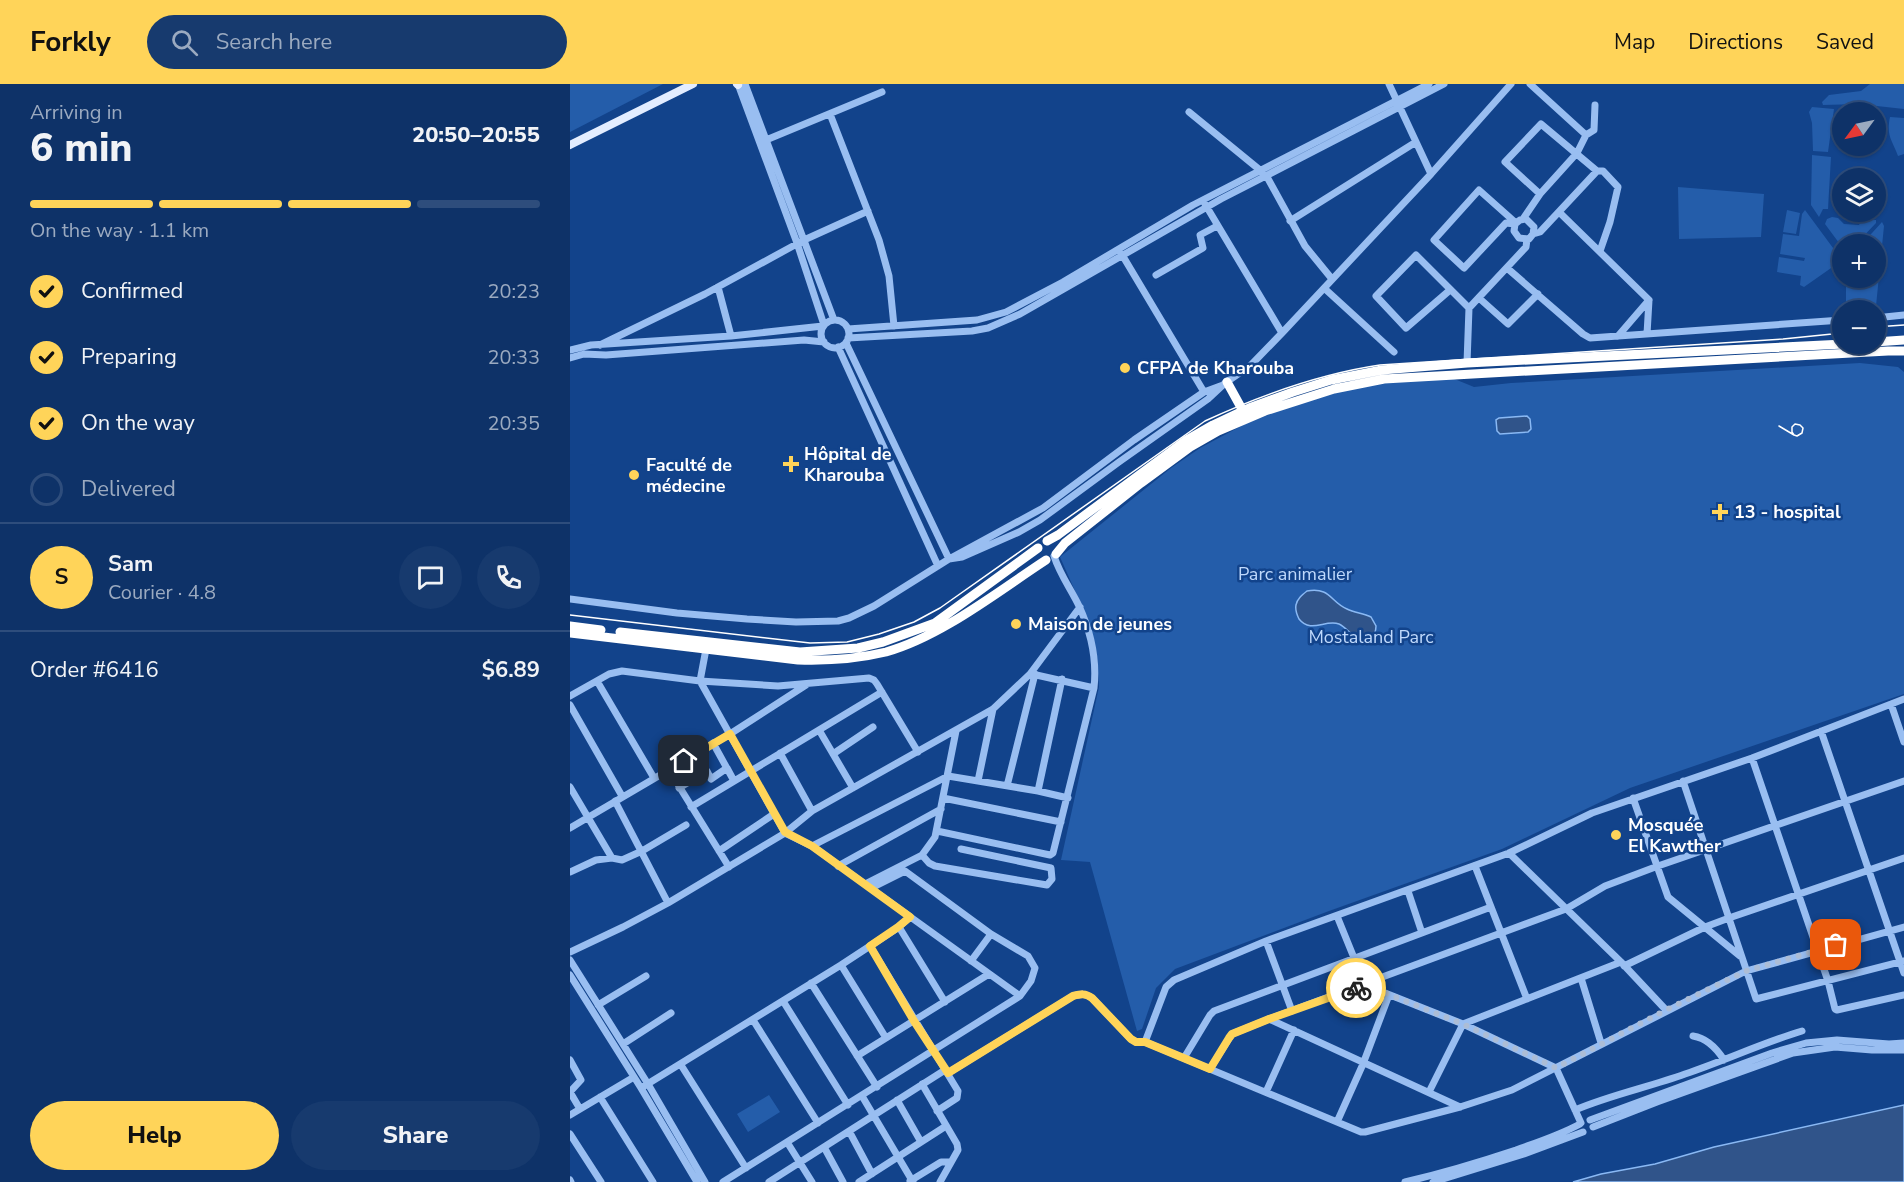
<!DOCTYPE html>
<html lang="en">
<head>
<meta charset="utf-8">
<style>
  body { margin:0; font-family:"Nunito Sans",sans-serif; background:#173a6e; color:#f1f3f6; height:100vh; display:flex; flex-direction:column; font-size:22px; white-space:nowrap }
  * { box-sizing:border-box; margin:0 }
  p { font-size:20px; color:#9baac0 }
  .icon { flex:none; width:33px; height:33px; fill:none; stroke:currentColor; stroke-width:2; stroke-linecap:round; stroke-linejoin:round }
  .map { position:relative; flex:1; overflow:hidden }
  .drawer { display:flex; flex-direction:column; background:#0e3268; width:570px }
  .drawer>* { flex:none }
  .needle { width:39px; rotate:237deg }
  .buttons { position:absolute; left:1262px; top:18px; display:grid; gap:12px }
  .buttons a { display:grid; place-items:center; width:54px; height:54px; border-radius:50%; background:#0e3268; box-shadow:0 2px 4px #0004,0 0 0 2px #2e4d7c; font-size:30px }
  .pin { position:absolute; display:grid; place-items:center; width:51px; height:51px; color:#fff; margin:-26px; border-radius:12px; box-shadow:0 3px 9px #0006 }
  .courier { position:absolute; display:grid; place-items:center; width:60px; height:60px; margin:-30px; border:4px solid #ffd459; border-radius:50%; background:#fff; color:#222; box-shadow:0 2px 8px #0007 }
  .headline em { font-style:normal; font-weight:800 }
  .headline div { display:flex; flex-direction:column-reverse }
  .headline { display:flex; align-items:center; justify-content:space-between; height:102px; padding:0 30px }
  h1 { font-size:39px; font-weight:800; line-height:45px }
  .bar { display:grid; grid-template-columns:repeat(4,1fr); gap:9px 6px; align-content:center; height:72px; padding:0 30px }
  .bar i { height:8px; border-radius:4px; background:#2e4d7c }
  .bar .on { background:#ffd459 }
  .bar p { grid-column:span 4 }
  .line { display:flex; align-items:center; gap:15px; padding:0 30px; border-top:2px solid #2e4d7c }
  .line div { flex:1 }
  .round { display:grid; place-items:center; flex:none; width:63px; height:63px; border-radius:32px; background:#173a6e }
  ol { padding:0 30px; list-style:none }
  li { display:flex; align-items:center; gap:18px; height:66px }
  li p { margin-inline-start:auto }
  li .icon { padding:6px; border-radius:50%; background:#ffd459; color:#111; stroke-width:4 }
  li:last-child { color:#9baac0 }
  li i { width:33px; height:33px; border:3px solid #2e4d7c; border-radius:50% }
  .action { display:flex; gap:12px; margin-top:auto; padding:12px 30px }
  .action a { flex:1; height:69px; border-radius:36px; background:#ffd459; color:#111; font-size:24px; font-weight:800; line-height:69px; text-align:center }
  .action a+a { background:#173a6e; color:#f1f3f6 }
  header { display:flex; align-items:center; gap:36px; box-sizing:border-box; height:84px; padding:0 30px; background:#ffd459; color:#111 }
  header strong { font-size:28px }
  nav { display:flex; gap:33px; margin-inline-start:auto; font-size:21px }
  .search { width:420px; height:54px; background:#173a6e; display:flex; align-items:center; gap:15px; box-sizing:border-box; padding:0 21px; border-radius:33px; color:#9baac0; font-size:22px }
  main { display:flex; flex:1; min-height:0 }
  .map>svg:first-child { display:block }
</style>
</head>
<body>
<header>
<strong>Forkly</strong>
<div class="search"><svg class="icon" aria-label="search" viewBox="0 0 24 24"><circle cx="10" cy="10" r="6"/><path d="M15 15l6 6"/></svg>Search here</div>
<nav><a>Map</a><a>Directions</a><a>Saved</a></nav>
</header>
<main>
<section class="drawer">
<div class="headline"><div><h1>6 min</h1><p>Arriving in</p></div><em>20:50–20:55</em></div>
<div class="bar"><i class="on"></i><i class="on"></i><i class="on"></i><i></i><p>On the way · 1.1 km</p></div>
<ol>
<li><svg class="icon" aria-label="check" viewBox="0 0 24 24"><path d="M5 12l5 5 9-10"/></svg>Confirmed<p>20:23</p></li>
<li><svg class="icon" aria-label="check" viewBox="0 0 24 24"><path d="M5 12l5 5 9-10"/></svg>Preparing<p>20:33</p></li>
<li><svg class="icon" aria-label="check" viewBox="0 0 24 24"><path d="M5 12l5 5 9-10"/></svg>On the way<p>20:35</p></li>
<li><i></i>Delivered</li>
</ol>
<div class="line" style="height:108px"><b class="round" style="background:#ffd459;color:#111">S</b><div><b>Sam</b><p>Courier · 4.8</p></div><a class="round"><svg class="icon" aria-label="chat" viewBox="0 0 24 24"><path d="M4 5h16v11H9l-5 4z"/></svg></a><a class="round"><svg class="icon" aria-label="phone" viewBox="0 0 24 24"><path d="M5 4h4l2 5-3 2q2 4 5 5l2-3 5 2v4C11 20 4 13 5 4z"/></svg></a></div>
<div class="line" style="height:78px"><div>Order #6416</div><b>$6.89</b></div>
<div class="action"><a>Help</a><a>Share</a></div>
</section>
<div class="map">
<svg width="1334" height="1098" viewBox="0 0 1334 1098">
  <rect width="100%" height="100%" fill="#12438b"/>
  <path fill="#245daa" d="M0,0H93L0,48Z
    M1300,0H1334V25L1289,20L1253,21L1252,18L1259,11L1291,7Z
    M1242,23L1264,25L1258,68L1243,67L1242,39L1239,28Z
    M1320,33L1334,34V70L1328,72C1322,56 1316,52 1320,33Z
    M1242,71L1261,73L1258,125H1253L1249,133L1241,121Z
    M1108,103L1194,110L1191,153L1109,155Z
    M1217,126L1230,129L1226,150L1213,148Z
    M1235,126L1266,168L1268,173L1264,182L1234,203L1230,201L1231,192L1207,188L1209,173L1234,177L1235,174L1210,170L1213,150L1229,152L1232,130Z
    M1262,133L1268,134L1274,140L1289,141L1292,135L1306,136V139L1286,160H1272V163L1255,140L1257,135Z
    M1312,138L1314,142L1306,222L1276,224V194H1305V160H1292Z
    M1290,279L1328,283L1334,288V610L1060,704L932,765L759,827L605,885L586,904L572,945L567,947L520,778L491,776L529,603L527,573L521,543L490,473L601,384L630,364L675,340L720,322L775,305L814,298L882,294L904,303L941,299Z
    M199,1011L210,1028L178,1048L167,1030Z"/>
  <path fill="#30548a" stroke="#8ab9f4" stroke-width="1.5" d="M957,332L960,335L961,345L958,348L930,350L927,347L926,336L929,334Z
    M737,507C761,503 760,518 777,525C785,529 793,529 801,533L806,542C806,547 805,551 800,554C787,563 779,544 769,540C755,535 741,550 729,535C727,531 725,526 726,521C727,515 732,511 737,507Z
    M1334,1021V1098H1003L1031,1090L1085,1080L1144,1063Z"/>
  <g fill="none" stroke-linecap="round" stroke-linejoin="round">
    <path stroke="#99bef1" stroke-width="7" d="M168,0L227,159L254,241
      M175,0L264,236
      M819,0L861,90
      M619,28L696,91L735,162L762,195
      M260,30L309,156L319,192L324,242
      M1016,51L1024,46L1025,21
      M196,56L312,8
      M1027,87H1033L1048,103L1040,138L1030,167
      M635,120L712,249
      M989,128L1079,216L1077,250
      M953,135L970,110L1007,69L1016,51L960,0
      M720,137L846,58
      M945,140L944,147L949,154L959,155L963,150L964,143L956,135L950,136L945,140L936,139L894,184L864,156L909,106L946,139
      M963,150L970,148L1027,87L971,40L935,78L970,110
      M551,169L634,308
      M937,184L1013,250L1020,254L1272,236
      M586,191L633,164L630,151L647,142
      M148,203L161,252
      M754,204L824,268
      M880,206L836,244L806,212L846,171L899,224
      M909,214L938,240L968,210
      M1305,234L1334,231
      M251 250a14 14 0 1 1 28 0a14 14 0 1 1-28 0Z
      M278,245L407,236L436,228L493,198L623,121L859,0
      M1048,252L1079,216
      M278,254L402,247L418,244L450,230L651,115L874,0
      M30,261L135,210L234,156L298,127
      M268,263L368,482
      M0,266L21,261L161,252L253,242
      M0,274L14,270L36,271L234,256L254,258
      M897,279L899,224L956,163L957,155
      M655,299L681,281L712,249L861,90L941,0
      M653,301L638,315L549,378L470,436L449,448L392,473L379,475L473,424L564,356L634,308Z
      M0,515L107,529L177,535L226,538L268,537L279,534L304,522L379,475L276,259
      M136,565L130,597L215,749L242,762L450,912L153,1098
      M462,590L524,604
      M27,597L84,694
      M0,612L39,590L52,587L130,597L208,602L299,594L304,596L307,600L348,668
      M1334,615L1182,674L1022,729L939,769L696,857L604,896L596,903L575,958L791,1048H795L890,1023L942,1006L1176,887L1334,843
      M1321,620L1334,658
      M0,621L52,712
      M249,646L283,704
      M1251,647L1334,889
      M210,669L242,727
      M263,670L303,643
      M1182,674L1258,897L1265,925L1267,926L1334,911
      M99,686L159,783
      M408,697L423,625
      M1113,697L1186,915L1334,877
      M437,702L465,590
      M0,703L42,774
      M109,704L137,687L141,695L157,684L164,697L143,659
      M468,707L492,595
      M373,714L491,738
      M1063,714L1098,813L1170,872
      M45,717L98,819
      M121,723L312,608
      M0,744L160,650L236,601
      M367,747L480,771L483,769L524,604C527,576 521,548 509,522C501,505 490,491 484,472
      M242,762L378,692L468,707L498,714
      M149,767L204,730
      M939,769L1051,878L1096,926
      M352,771L359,779L365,782L477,801L482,795L481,784L391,765
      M268,782L371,725
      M905,782L957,915
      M0,788L26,776L42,774L52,776L72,767L116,741
      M295,800L352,771L365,753L386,647
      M301,804L335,787L421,850L401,877
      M838,807L852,849
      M767,832L795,901L893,940L986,984L1011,1039
      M329,843L375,918
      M421,850L458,872L465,884L461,897L450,912
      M696,857L722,927
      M300,862L388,1007L387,1014L367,1027
      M0,868L53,843L98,819L215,749L242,727L423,625L460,590L510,523
      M0,876L78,1000L135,1098
      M271,881L316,954
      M1054,882L1135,843L1159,834L1334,774
      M0,891L71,1004L127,1098
      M1011,894L1031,959
      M241,899L307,1003
      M213,917L278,1021
      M28,921L76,892
      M699,935L890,1023
      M183,936L248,1039
      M1123,952C1136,954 1147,965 1154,976
      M53,960L101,929
      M287,972L419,890
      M614,974L640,931L644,927L921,823
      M0,976L11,996L0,1008L10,1025
      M111,981L176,1084
      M640,985L662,950L699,935L996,825L1035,802L1088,782L1334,697
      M378,989L503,912C511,910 515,909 522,914L561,955L566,958H575
      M352,1000L387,1060L388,1066L370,1098
      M71,1004L271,881L329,843L340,833
      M696,1008L724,946
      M859,1008L893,940L1051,878
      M292,1012L343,1098
      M30,1013L83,1098
      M327,1016L351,1058
      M1005,1026C1040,1011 1079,1003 1115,990C1154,977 1192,959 1232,947
      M0,1031L64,993
      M1020,1036L1202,969L1236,959L1267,956L1319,960L1334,959
      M767,1038L793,980L819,911
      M1023,1043L1087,1018L1223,969L1265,963L1302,966H1334
      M279,1047L302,1090
      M0,1050L31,1098
      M217,1058L242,1098
      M254,1063L273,1098
      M0,1096L1,1098
      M340,1097L371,1078H380
      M199,1098L375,986
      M289,1098L376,1042
      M835,1098C873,1089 910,1078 946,1066C968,1058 990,1051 1010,1040
      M863,1098L954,1070L1013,1048"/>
    <path stroke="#e3edff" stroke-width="8" d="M167,0L168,1
      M0,61L123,0"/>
    <path stroke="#fff" stroke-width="9" d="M1305,258L1334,256
      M657,298L673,327
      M477,457L488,451L615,357L643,341L679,324L723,308L761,296L812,286L897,279L1274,260
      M486,470L495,459L571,399L620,363L648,347L695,327L764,305L814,295L1318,267H1334
      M0,542L31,546
      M50,548L230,568L288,564L313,558L365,539L468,464
      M0,549L228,576C258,577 287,575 316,568C372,552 427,508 476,476"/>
    <path stroke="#fff" stroke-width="1.5" d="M1305,243L1334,241
      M1209,342L1224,351L1227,352L1232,349L1233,344L1230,341L1225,340L1222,343V348L1224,351
      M0,531L240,559L277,558L309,550L344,538L370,524L635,337C691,311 749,290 810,281L1213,255L1272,249"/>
  </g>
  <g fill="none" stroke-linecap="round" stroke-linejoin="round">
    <path stroke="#acbdd6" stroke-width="6" stroke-dasharray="0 10.8" d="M786,904L795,901L893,940L986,984L1096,926L1176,887L1266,861"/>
    <path stroke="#ffd459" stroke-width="8" d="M114,677L160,650L215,748L242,762L340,833L328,843L300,862L344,937L378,989L503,912C511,910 515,909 522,914L561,955L566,958H575L640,985L659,954L662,950L699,935L786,904"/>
  </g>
  <g fill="#ffd459" stroke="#12438b" stroke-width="2">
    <circle cx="555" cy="284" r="6"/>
    <path d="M218 371h6v6h6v6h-6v6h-6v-6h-6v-6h6z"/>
    <circle cx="64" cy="391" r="6"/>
    <path d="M1147 419h6v6h6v6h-6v6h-6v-6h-6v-6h6z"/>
    <circle cx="446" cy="540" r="6"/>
    <circle cx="1046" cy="751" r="6"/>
  </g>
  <g text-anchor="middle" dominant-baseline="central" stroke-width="5" stroke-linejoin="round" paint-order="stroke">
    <g font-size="18" font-weight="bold" fill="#fff" stroke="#12438b" text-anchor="start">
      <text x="567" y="284">CFPA de Kharouba</text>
      <text x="234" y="370">Hôpital de<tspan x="234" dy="21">Kharouba</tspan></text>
      <text x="76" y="381">Faculté de<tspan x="76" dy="21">médecine</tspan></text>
      <text x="1164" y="428">13 - hospital</text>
      <text x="458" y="540">Maison de jeunes</text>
      <text x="1058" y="741">Mosquée<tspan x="1058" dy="21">El Kawther</tspan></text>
    </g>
    <g font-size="18" fill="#bfd9fc" stroke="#12438b">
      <text x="725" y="490">Parc animalier</text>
      <text x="801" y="553">Mostaland Parc</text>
    </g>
  </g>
</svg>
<div class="buttons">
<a><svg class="needle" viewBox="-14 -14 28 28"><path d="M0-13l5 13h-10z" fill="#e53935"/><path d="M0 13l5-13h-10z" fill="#9baac0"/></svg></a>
<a><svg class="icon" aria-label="layers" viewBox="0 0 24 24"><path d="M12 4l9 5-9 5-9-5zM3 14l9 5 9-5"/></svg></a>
<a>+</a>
<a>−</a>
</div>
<div class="pin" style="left:1266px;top:861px;background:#ea580c"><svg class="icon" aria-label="bag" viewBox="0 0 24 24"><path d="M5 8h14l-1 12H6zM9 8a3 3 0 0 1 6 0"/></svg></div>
<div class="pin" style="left:114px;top:677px;background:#1f2937"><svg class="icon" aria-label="home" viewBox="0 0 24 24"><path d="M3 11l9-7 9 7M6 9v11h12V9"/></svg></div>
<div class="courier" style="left:786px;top:904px"><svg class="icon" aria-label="bike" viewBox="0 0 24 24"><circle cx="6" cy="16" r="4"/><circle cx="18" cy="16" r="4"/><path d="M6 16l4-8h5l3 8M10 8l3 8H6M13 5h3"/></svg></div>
</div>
</main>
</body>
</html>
